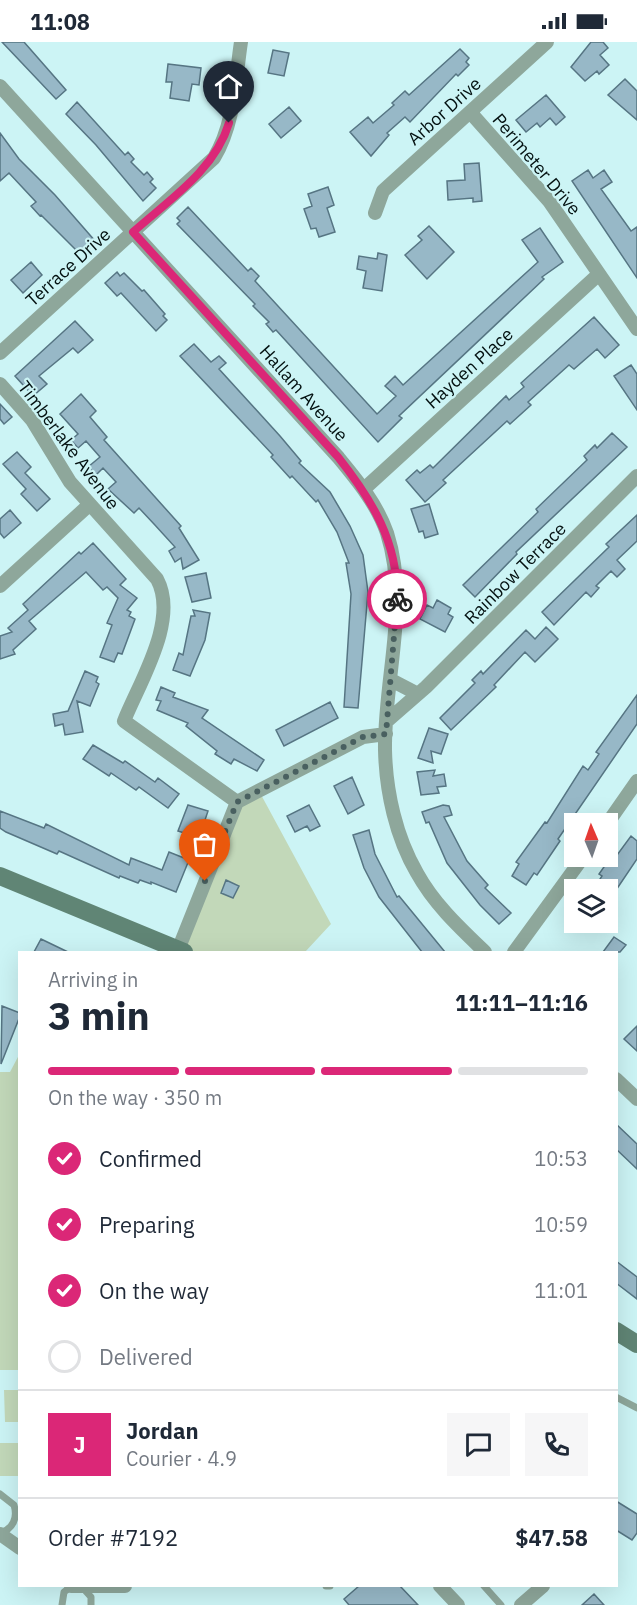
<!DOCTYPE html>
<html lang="en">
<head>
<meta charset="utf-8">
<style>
  body { margin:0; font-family:"IBM Plex Sans",sans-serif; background:#f6f6f7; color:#1f2937; height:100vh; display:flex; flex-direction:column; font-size:22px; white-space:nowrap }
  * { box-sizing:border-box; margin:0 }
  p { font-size:20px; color:#747a83 }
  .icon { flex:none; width:33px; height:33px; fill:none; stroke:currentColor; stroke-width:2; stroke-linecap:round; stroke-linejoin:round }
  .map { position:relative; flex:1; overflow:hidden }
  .details { position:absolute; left:18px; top:909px; width:600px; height:636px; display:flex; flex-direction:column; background:#fff; border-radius:0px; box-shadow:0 6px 24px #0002 }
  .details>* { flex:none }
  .needle { width:39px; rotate:358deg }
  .controls { position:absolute; left:564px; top:771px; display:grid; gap:12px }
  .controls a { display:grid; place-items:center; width:54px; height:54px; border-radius:0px; background:#fff; box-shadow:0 6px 24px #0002; font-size:30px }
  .pin { position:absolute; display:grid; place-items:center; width:51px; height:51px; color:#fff; margin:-62px -26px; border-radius:50% 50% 50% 0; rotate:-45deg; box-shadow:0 0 6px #0007 }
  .pin .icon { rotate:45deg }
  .courier { position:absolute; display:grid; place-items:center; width:60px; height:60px; margin:-30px; border:4px solid #db2777; border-radius:50%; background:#fff; color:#222; box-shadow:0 2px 8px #0007 }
  .summary em { font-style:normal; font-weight:700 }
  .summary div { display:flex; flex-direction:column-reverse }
  .summary { display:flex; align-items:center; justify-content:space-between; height:102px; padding:0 30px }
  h1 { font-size:39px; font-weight:700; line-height:45px }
  .bar { display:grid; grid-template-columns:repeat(4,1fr); gap:9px 6px; align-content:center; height:72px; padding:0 30px }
  .bar i { height:8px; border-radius:4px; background:#e0e1e3 }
  .bar .active { background:#db2777 }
  .bar p { grid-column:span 4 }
  .line { display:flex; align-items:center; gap:15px; padding:0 30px; border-top:2px solid #e0e1e3 }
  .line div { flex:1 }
  .round { display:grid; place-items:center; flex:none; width:63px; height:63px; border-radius:0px; background:#f6f6f7 }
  ol { padding:0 30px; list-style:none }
  li { display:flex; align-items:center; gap:18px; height:66px }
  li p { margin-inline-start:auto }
  li .icon { padding:6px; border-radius:50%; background:#db2777; color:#fff; stroke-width:4 }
  li:last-child { color:#747a83 }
  li i { width:33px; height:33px; border:3px solid #e0e1e3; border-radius:50% }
  .status { display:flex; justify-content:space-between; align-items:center; height:42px; padding:0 30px; background:#fff; direction:ltr }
  .status svg { height:16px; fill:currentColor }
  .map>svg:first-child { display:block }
</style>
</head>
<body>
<div class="status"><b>11:08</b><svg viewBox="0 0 49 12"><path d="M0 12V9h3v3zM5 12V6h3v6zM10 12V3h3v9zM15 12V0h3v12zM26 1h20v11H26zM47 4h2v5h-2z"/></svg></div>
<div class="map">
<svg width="637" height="1563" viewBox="0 0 637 1563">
  <rect width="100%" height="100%" fill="#ccf4f5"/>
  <path fill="#c2d8b9" d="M259,749L331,882L305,910H184L237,760Z
    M19,1013V1328H0V1030H10Z
    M4,1348H19V1380H5Z
    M0,1401H19V1434H0Z"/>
  <path fill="#97b8c7" stroke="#567583" stroke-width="1.5" d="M2,0H24L66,48L56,57Z
    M591,0H603L608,6L600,13L609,23L599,32L597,29L585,39L571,25Z
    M460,7L469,16L466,20L469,23L458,34L456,32L410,80L405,75L387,91L389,93L371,114L350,90L368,75L373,81L394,63L392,61L405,49L409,53Z
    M273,8L289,11L284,34L268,31Z
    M168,22L201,26L199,43L192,42L189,59L170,56L172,40H166Z
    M625,37L637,49V78L608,53Z
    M546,53L565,75L556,83L550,76L540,85L537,81L526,90L516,78Z
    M77,60L125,113L128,110L134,117L131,120L144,133L147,130L153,137L150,140L156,146L143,159L96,103L66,72Z
    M289,65L301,79L281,96L269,82Z
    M0,91L19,117L55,153L96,200L85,210L80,206L77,209L41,173L40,174L31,164L36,160L9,131L0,139Z
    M479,121L482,159L473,160V156L448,158L447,139L465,138L464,122Z
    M588,128L593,136L604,128L612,140L601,147L631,189L637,185V236L572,139Z
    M328,145L334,163L327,166L335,190L319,195L316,186L311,187L304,167L312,164L308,152Z
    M188,165L248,229L251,226L259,234L255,239L377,372L396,354L385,344L395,334L403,343L538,220L522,198L540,186L563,220L542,235L544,237L399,374L402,376L378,400L276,288L273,290L266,282L269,280L253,264L255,262L177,182L180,179L177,176Z
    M429,184L454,210L427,237L405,213L422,198L418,194Z
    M378,211L387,213L382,249L363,246L366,229L357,227L359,214L377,217Z
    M31,220L42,233L23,251L11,238Z
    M117,230L120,234L124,231L142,249L144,248L165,272L163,274L167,278L156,289L121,251L117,254L105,241Z
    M594,275L619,303L605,316L597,307L574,327L569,323L528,360L531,363L510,382L507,379L443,438L446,441L425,460L406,438L417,428L420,431L430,423L433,426L506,354L509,358L524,345L521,341Z
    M75,279L93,298L78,311L73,306L39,334L47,342L33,354L15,334Z
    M194,302L211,320L219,314L226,321L219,327L280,394L301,419L299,421L330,450L350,484L363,513L368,550L358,666L344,665L351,552L346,521H349L337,490L318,458L316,460L292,434L290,436L271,415L273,413L180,314Z
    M631,323L637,332V368L614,334Z
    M81,352L96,369L90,375L107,395L104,398L181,484L179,486L199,518L183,527L181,516L175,520L169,509L175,505L154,482L139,466L134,471L108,447L116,440L103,426L96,433L88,425L100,415L86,399L78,406L71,398L78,392L60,372Z
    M0,362L12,375L4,382L0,377Z
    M612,391L627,405L516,510L517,512L475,555L463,543L538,470L536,467L587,418L584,414L595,403L597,406Z
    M17,410L31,425L25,431L50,457L37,469L21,452L26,447L3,422Z
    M429,462L438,492L425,496L423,489L419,490L411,467Z
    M10,468L21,481L4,496L0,491V477Z
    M637,473V499L617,518L625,527L617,535L611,529L596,544L599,546L591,555L586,550L554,583L542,570L609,505L606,502Z
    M93,501L126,537L120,543L137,556L127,568L131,570L129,574L135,577L122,612L118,611L114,620L100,615L112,583L107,581L118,556L107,545L103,548L86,530L29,579L36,587L13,608L15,612L0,617V594L12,590L8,586L28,568L23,562L79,510L81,512Z
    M206,531L211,556L192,560L185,535Z
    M437,558L451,566L448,572L453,575L445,590L420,577L427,563L433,566Z
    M193,568L210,571L205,598L190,634L173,628L179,611L183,613L191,574H195Z
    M546,585L558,597L535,620L525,610L494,643L496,645L451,688L440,676L475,641L472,638L481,629L483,632L526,588L535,597Z
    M85,629L98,635L96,640L99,642L90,664L77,659L83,690L65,693L63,682L55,684L53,672L68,669Z
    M161,645L175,651L173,655L208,668L202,676L264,718L257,729L234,717L231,722L215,712L217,709L186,684L188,681L157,668L161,659L156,658Z
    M637,653V682L558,797L560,799L537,833L534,831L526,843L512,834L519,822L516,820L545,780L547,781L583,724L588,728L599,712L596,710Z
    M330,660L338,676L284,704L276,688Z
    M429,686L448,692L441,712L431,709L433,721L418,716Z
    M93,703L123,721L125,719L155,740L158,736L179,752L168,766L139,745L136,748L111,731L109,734L83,717Z
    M435,728L433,734L444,732L446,744L437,745L439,751L421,753L417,730Z
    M352,735L364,763L348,772L334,744Z
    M188,763L208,769L204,781L199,780L194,794L178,789Z
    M309,763L320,784L310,789L307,784L295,790L287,774Z
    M443,763L449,764L452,773L444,775L467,819L488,843L485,846L511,871L499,882L480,863L447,821L429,780L426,781L422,770Z
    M0,769L44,786L46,782L129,823L131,816L162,828L169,810L189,818L176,850L151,840V842L140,838L138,841L120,834L119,836L59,809L57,812L6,790L0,786Z
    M369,788L375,812L397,855L399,854L445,910H422L379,855L364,826L353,793Z
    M631,794L637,799V817L608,860V848H593L602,834L599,832L606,822L609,824Z
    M226,838L239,844L233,856L221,851Z
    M614,895L626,903L620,910H603Z
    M41,897L68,910H34Z
    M2,964L20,971V974L1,1022Z
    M637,984V1009L624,997Z
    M616,1082L637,1102V1127L616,1107Z
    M616,1219L637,1235V1257L616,1241Z
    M616,1459L637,1472V1491L632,1498L616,1488Z
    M359,1544H400L418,1563H349L344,1557Z
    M594,1552L604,1563H582Z"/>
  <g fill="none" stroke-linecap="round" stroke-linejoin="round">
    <path stroke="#8ea79b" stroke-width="7" d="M616,1355L637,1366
      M0,1452L14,1463C18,1476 13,1487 0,1491
      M326,1544H330
      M484,1544L501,1563
      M82,1545L91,1555V1563
      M62,1563L64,1550L72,1544"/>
    <path stroke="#8ea79b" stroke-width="14" d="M0,44L338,415C357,438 377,462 387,491C410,563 384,635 385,708C386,750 396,795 417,831C434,862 460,886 485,910
      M470,70L549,159L637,287
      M375,171L383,149L547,0
      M0,311L214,116C235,81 235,39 241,0
      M0,342L32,378L70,440L157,537C179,578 140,639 124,679L237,760
      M364,447L599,232
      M0,544L89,463
      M391,638L416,651
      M387,679L426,645L637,434
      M607,782L637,739
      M178,908L237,760L363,695L386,692
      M514,910L584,814
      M616,1037L637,1057
      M0,1492L20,1506
      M71,1544H125
      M440,1544L458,1563
      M521,1563L543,1544"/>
    <path stroke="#608575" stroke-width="18" d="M0,834L184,910
      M616,1289L637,1302"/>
  </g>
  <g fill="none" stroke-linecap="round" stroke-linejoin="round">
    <path stroke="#496060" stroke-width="6" stroke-dasharray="0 10.8" d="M205,839L237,760L363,695L386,692L397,557"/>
    <path stroke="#db2777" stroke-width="8" d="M229,81C215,128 169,158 133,190L338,415C372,458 398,500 397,557"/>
  </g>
  <g text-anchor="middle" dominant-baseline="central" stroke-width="4.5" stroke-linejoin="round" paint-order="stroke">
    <g font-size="18" fill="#031010" stroke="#ccf4f5">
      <text transform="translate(444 69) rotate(-42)">Arbor Drive</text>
      <text transform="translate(537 122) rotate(50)">Perimeter Drive</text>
      <text transform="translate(68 225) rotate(-42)">Terrace Drive</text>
      <text transform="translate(469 326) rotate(-42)">Hayden Place</text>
      <text transform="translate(304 351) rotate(48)">Hallam Avenue</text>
      <text transform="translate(69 403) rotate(53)">Timberlake Avenue</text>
      <text transform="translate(515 531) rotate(-45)">Rainbow Terrace</text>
    </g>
  </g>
</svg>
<div class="controls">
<a><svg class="needle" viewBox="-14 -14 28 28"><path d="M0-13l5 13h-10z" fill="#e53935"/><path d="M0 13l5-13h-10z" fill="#747a83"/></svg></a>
<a><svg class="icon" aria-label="layers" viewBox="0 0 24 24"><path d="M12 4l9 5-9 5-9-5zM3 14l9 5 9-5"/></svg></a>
</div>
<div class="pin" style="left:205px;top:839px;background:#ea580c"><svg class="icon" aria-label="bag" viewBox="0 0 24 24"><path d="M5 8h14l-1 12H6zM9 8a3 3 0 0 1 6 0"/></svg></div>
<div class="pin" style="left:229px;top:81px;background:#1f2937"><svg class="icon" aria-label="home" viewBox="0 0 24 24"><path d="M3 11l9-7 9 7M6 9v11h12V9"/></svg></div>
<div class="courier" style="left:397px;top:557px"><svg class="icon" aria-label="bike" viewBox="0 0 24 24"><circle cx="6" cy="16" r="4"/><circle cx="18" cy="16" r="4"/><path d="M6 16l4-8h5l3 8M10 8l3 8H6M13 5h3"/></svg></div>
<section class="details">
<div class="summary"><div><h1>3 min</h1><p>Arriving in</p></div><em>11:11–11:16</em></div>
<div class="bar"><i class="active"></i><i class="active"></i><i class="active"></i><i></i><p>On the way · 350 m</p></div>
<ol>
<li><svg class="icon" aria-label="check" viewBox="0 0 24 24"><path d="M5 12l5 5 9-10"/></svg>Confirmed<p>10:53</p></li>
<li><svg class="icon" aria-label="check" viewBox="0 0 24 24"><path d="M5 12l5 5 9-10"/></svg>Preparing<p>10:59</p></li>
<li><svg class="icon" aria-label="check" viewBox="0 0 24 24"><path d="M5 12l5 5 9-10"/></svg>On the way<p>11:01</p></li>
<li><i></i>Delivered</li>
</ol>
<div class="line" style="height:108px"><b class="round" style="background:#db2777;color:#fff">J</b><div><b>Jordan</b><p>Courier · 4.9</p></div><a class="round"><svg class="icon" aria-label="chat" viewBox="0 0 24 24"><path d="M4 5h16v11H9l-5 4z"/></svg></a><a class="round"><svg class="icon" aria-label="phone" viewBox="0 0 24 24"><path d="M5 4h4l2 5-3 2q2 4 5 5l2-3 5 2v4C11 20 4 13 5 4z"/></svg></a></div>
<div class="line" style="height:78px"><div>Order #7192</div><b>$47.58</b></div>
</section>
</div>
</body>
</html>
